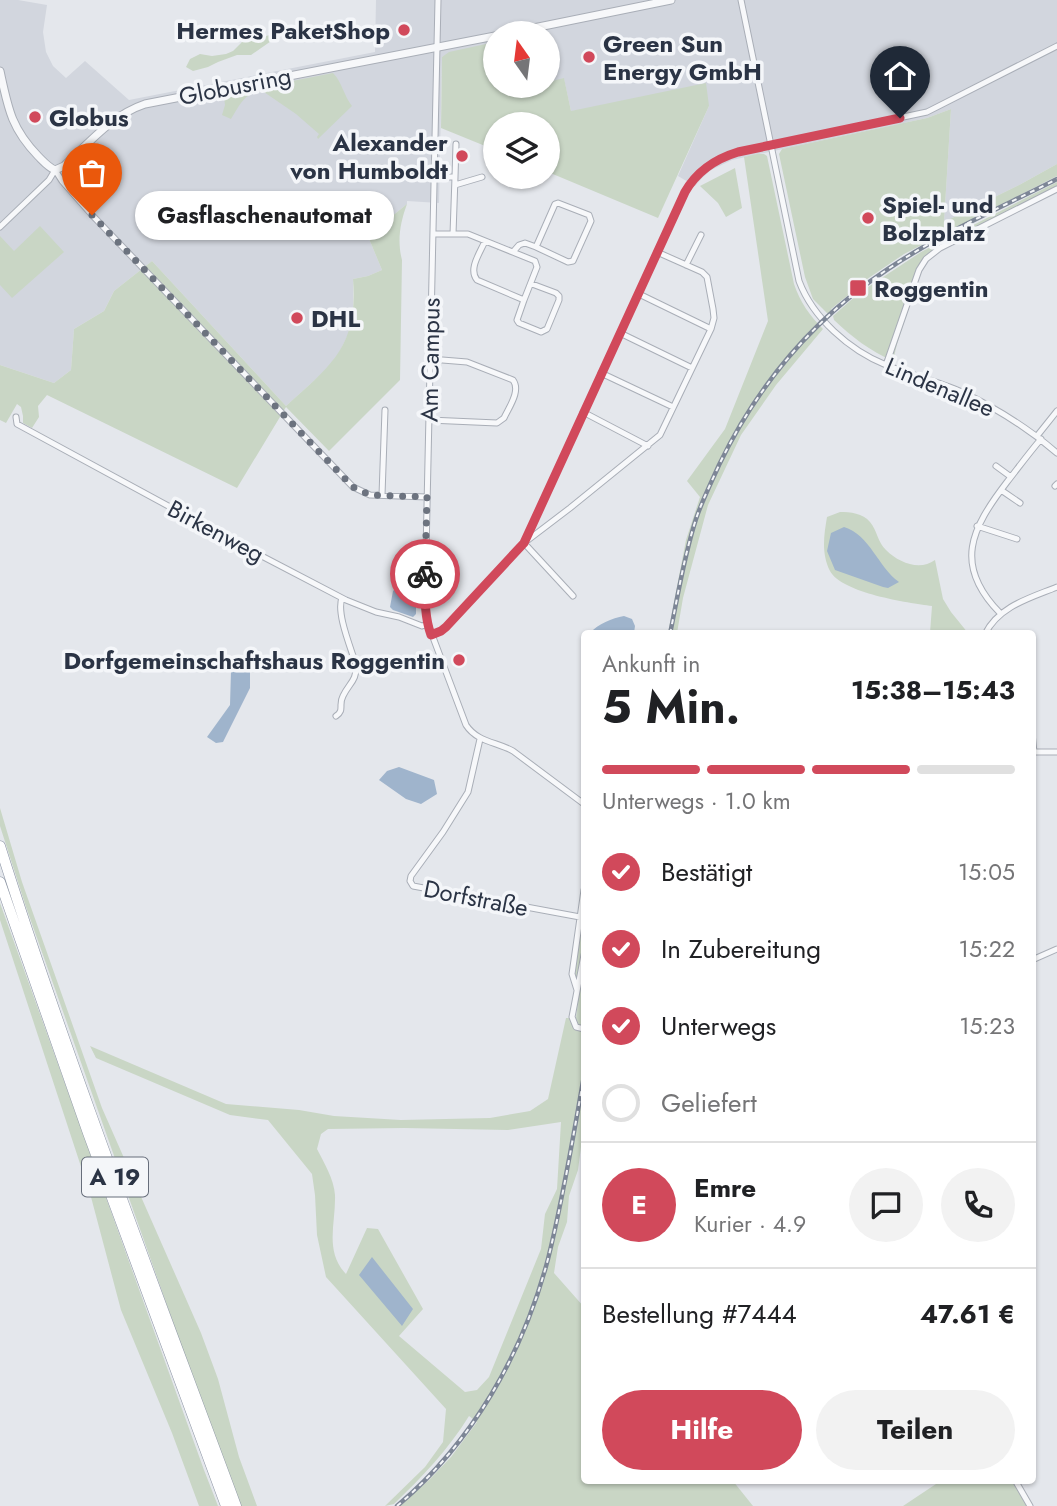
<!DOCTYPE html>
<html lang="de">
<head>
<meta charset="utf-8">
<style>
  body { margin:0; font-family:Jost,sans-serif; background:#f2f2f2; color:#202124; height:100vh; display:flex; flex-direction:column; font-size:26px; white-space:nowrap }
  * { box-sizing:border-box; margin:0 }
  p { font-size:23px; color:#757577 }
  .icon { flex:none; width:38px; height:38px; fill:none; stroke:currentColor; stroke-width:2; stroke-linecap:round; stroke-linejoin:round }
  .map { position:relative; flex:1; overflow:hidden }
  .details { position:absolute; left:581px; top:630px; width:455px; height:854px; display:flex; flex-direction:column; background:#fff; border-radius:7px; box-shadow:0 2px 5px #0004 }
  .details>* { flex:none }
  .needle { width:46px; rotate:346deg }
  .fabs { position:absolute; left:483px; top:21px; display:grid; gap:14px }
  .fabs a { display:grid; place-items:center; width:77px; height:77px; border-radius:50%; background:#fff; box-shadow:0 2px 5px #0004; font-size:35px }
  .pin { position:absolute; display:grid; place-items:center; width:60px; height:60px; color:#fff; margin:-72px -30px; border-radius:50% 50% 50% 0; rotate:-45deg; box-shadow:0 0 7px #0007 }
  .pin .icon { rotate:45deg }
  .courier { position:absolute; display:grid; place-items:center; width:70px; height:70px; margin:-35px; border:5px solid #d1495b; border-radius:50%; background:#fff; color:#222; box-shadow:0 2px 9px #0007 }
  .bubble { position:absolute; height:49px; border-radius:24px; background:#fff; box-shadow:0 2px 5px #0004; font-size:23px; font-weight:700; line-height:49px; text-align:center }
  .summary em { font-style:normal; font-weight:700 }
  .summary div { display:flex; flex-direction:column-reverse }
  .summary { display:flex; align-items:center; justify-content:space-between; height:119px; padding:0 21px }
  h1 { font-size:46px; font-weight:700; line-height:52px }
  .bar { display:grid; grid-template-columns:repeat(4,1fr); gap:10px 7px; align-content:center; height:84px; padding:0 21px }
  .bar i { height:9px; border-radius:5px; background:#e0e0e0 }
  .bar .current { background:#d1495b }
  .bar p { grid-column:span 4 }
  .line { display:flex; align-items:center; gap:18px; padding:0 21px; border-top:2px solid #e0e0e0 }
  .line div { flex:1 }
  .round { display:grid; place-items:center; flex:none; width:74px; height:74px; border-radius:37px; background:#f2f2f2 }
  ol { padding:0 21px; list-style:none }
  li { display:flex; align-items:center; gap:21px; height:77px }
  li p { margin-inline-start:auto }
  li .icon { padding:7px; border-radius:50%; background:#d1495b; color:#fff; stroke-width:4 }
  li:last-child { color:#757577 }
  li i { width:38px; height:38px; border:4px solid #e0e0e0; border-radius:50% }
  .cta { display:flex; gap:14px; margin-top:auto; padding:14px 21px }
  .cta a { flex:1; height:80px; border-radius:42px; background:#d1495b; color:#fff; font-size:28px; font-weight:700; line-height:80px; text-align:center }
  .cta a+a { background:#f2f2f2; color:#202124 }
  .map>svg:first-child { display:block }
</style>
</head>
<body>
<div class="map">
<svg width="1057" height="1506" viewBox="0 0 1057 1506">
  <rect width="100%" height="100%" fill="#e4e7ec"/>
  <path fill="#d2d6de" d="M0,0H18L47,5L43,32L46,52L53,66L66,78L85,61L129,100L375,52L376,0H1057V164L1021,184L944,222L951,109L927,118L732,160L711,170L702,178L695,186L678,176L709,106L571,111L564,79L548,82V33H495V43L442,57L439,203L407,201V204L386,221L367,234L382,270L368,276L353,279V316L348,335L339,353L327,369L286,406L152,261L114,291L104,311L74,329L71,370L54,383L0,365Z"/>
  <path fill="#c9d6c5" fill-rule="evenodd" d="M270,35L274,39L251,55H237L218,62L208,67L193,71L186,67L190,59L200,54L212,56L226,54L233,51L242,42Z
    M495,42V86H503L505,90L526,86H548V82L564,78L571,111L706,83L709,106L658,218L548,172V124H495V150L441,128L442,57L449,52Z
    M333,73C342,82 344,96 352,106L318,139L317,137L319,134L296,114L261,90L259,92C245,92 238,108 231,119L222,115L225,105L224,97L226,94Z
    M951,109L944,222L1021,184L1057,164V176L904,254L851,290L852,292L831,309L832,311L828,314L813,299L805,277L779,154L782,149L927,118Z
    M757,154H764L767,156L794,284C800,302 810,316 823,329L776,385L741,435L708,505L683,598L677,633H668L686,540L700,497L687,481L725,429L768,321L744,157Z
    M735,168L742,208L726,217L718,203L700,186Z
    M1057,182V192L934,254L926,263L920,274L897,344L893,361C870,351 852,337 834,320L833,316L859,293L921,252Z
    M407,204C400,223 397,241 402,260L400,380L329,451L286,407L237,488L47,395L38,406L39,417L32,428L23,423V416L21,407L17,404L6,423L0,420V365L54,383L71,370L74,329L104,311L114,291L152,261L286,406C332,364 358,347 353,279L368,276L382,270L367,234L386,221Z
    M40,226L64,252L12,298L0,285V236L14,251Z
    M840,512C850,512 863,513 870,522C877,530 878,543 886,550C899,563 920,571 935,560L943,599L951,612L968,633H930L932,606C908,603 842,593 830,571C821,553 824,535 827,517Z
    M0,808L22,882L102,1108L201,1333L218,1379L239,1457L257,1506H238L26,907L0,826Z
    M0,903L204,1470L218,1506H199L172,1433L121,1310L91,1197L0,920Z
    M580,922L584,923V1124L578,1170L569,1196L567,1222L558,1247L554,1273L584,1307V1480L733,1481L753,1506H399L429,1480L451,1457L477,1422L469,1416C448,1450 422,1477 394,1504L385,1506L425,1467L443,1442L446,1409L326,1277L317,1235L315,1195L312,1174L268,1120L230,1115L96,1058L90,1046L226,1104L299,1110L334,1116L401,1120L490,1118L530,1111L548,1099L566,1018H576L580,983L574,981L573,975ZM561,1122L557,1189L545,1214L541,1249L489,1377L477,1390L465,1392L399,1336L423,1309L378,1229L367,1228L346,1274C324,1251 336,1223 335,1195C334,1179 324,1163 317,1149L321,1134L328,1129L404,1128L508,1130Z
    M942,1480L1014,1481L1028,1506H903Z"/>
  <path fill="#9fb4cc" d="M844,527C870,535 878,567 899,582L888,588L883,587L835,570L827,551L831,533Z
    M396,588H403L416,594V614L413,617L393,610L390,607L393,591Z
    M624,616L632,619L635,626L634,633H590C598,624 612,618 624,616Z
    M242,657L250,660V688L223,742L216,743L207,737L230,705L231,671Z
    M399,767L434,780L437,794L421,804L406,799L379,780L387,771Z
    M372,1257L413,1309L402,1326L359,1275Z"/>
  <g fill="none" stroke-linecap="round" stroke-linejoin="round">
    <g stroke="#a9aeb7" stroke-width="7">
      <path id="minor" d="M438,0L425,599L428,624L466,725C477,742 497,742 513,751L584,804
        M741,0L799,281C813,318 849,350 886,365C911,375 937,381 962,392C998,409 1027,427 1057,453
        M55,170L62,181L92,215L353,487L370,495L427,497
        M434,177H455L453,234H468L535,261L537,267L524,300L477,280C468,269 480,253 485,241
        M455,177L456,144
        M455,185L482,177
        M0,227L49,180L55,170
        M433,234H453
        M513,252L519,245L525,243L536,247L555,204L558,203L589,215L591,221L573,261L568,262L536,247
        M686,265L701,235
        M639,294L711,329
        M524,300L517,320L519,323L541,332L547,329L559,300V296L556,293L532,284
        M620,333L692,368
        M886,365L919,270L926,259L940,248L1057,189
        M601,373L673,407
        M583,412L648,446
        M16,417L17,424L231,540L346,600L376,612L399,617L422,626L428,624
        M429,420L497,423L504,418C509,407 521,391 513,380L467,362L430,359
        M1037,436L1057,411
        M996,466L1011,477
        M1055,486L1057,484
        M1001,490L1020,503
        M382,495L385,410
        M977,526L1017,539
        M573,596L524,543L570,508L660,435L711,329L714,318L713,309L707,277L702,272L657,252
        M1000,613C953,565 971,529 1007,482C1018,468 1029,453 1041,439
        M985,634C999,606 1030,598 1057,587
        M431,635L441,631L446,627L524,543L685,192C697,171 715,159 738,152L927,112L1057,46
        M336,716C345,710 338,705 343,696C349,683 357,681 356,665C351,648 336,613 342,598
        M1032,733L1034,752
        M480,739L468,792L443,832L411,876L410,881L413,886L580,917
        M1032,752H1057
        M584,955L572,1017L576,1027L584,1029
        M1032,960L1057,949
        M577,990L572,974L584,890
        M1015,1480L1030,1506"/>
    </g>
    <g stroke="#a9aeb7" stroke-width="9">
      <path id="tertiary" d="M509,33L671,0
        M0,71C8,108 11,128 38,156C44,162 48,167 55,170L64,166C89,143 112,115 145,104L495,36"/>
    </g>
    <g stroke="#8b94a3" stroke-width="11">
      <path id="motorway" d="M0,846C70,1068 155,1287 236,1506
        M0,882L88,1133L226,1506"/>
    </g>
    <use href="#minor" stroke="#f7f8fa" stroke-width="5"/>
    <use href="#tertiary" stroke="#f7f8fa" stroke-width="7"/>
    <use href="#motorway" stroke="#fff" stroke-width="10"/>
    <g stroke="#7d8696" stroke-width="4.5">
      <path id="rail" d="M670,634C678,595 684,556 696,519C702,501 711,483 719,465C757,386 814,318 888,269C940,234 1000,208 1057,179
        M397,1506C472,1443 523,1354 548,1259C563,1199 573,1137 584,1076"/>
    </g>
    <use href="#rail" stroke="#f4f6f9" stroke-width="2" stroke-dasharray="5" stroke-linecap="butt"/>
  </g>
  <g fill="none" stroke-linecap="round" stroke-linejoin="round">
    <path stroke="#6c737f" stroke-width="7" stroke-dasharray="0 12.6" d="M92,215L353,487L370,495L427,497L425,574"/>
    <path stroke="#d1495b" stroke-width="9" d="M425,574C425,595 424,615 431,635L441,631L446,627L524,543L685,192C697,171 715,159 738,152L900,118"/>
  </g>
  <g fill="#d1495b" stroke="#f4f6f9" stroke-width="2.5">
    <circle cx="404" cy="30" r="7"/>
    <circle cx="589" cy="57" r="7"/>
    <circle cx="35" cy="117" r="7"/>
    <circle cx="462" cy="156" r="7"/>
    <circle cx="868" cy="218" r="7"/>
    <rect x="849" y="279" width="18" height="18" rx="3.5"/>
    <circle cx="297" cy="318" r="7"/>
    <circle cx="459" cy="660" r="7"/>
  </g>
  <g text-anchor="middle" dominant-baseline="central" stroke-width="7" stroke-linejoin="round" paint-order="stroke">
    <rect fill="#f4f6f9" stroke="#676e7b" stroke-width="2" x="82" y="1157.5" width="66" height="39" rx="5"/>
    <g font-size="23" font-weight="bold" fill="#2b3445">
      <text x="115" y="1177">A 19</text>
    </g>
    <g font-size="24" font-weight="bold" fill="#2b3445" stroke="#f4f6f9" text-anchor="start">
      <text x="390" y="30" text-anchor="end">Hermes PaketShop</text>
      <text x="603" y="43">Green Sun<tspan x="603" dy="28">Energy GmbH</tspan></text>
      <text x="49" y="117">Globus</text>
      <text x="448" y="142" text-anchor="end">Alexander<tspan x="448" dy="28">von Humboldt</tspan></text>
      <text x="882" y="204">Spiel- und<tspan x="882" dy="28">Bolzplatz</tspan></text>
      <text x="874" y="288">Roggentin</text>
      <text x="311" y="318">DHL</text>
      <text x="445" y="660" text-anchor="end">Dorfgemeinschaftshaus Roggentin</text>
    </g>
    <g font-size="24" fill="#2b3445" stroke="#f4f6f9">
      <text transform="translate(235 86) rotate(-11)">Globusring</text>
      <text transform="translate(430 360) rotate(-89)">Am Campus</text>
      <text transform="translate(940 387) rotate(23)">Lindenallee</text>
      <text transform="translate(216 531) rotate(28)">Birkenweg</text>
      <text transform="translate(476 898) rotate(11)">Dorfstraße</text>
    </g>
  </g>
</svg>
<div class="fabs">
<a><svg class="needle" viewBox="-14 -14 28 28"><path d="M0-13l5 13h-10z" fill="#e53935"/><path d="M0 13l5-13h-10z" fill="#757577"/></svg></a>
<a><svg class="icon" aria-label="layers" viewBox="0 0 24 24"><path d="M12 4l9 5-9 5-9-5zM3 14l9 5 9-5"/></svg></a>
</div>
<div class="pin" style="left:92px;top:215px;background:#ea580c"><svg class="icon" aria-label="bag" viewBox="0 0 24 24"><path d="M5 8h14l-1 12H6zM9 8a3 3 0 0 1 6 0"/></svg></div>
<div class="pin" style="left:900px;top:118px;background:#1f2937"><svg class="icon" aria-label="home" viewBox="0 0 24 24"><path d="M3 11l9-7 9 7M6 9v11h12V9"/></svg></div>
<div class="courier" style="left:425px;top:574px"><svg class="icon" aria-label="bike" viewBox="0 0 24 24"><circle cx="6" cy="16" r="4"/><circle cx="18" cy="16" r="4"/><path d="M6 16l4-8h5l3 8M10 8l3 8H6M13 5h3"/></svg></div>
<div class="bubble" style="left:135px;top:191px;width:259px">Gasflaschenautomat</div>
<section class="details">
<div class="summary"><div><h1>5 Min.</h1><p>Ankunft in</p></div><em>15:38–15:43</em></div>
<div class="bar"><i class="current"></i><i class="current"></i><i class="current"></i><i></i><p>Unterwegs · 1.0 km</p></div>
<ol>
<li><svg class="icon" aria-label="check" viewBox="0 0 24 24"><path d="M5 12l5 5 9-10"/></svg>Bestätigt<p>15:05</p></li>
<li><svg class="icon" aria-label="check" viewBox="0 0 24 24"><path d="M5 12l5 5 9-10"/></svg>In Zubereitung<p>15:22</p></li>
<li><svg class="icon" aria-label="check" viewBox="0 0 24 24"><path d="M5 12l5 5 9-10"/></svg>Unterwegs<p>15:23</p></li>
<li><i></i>Geliefert</li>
</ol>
<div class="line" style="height:126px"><b class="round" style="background:#d1495b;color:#fff">E</b><div><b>Emre</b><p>Kurier · 4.9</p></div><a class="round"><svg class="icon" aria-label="chat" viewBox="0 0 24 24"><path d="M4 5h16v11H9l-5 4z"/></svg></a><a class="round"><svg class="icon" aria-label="phone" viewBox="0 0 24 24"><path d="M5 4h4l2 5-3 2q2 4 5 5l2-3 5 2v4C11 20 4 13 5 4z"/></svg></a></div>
<div class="line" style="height:91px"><div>Bestellung #7444</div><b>47.61 €</b></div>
<div class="cta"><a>Hilfe</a><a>Teilen</a></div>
</section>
</div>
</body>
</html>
